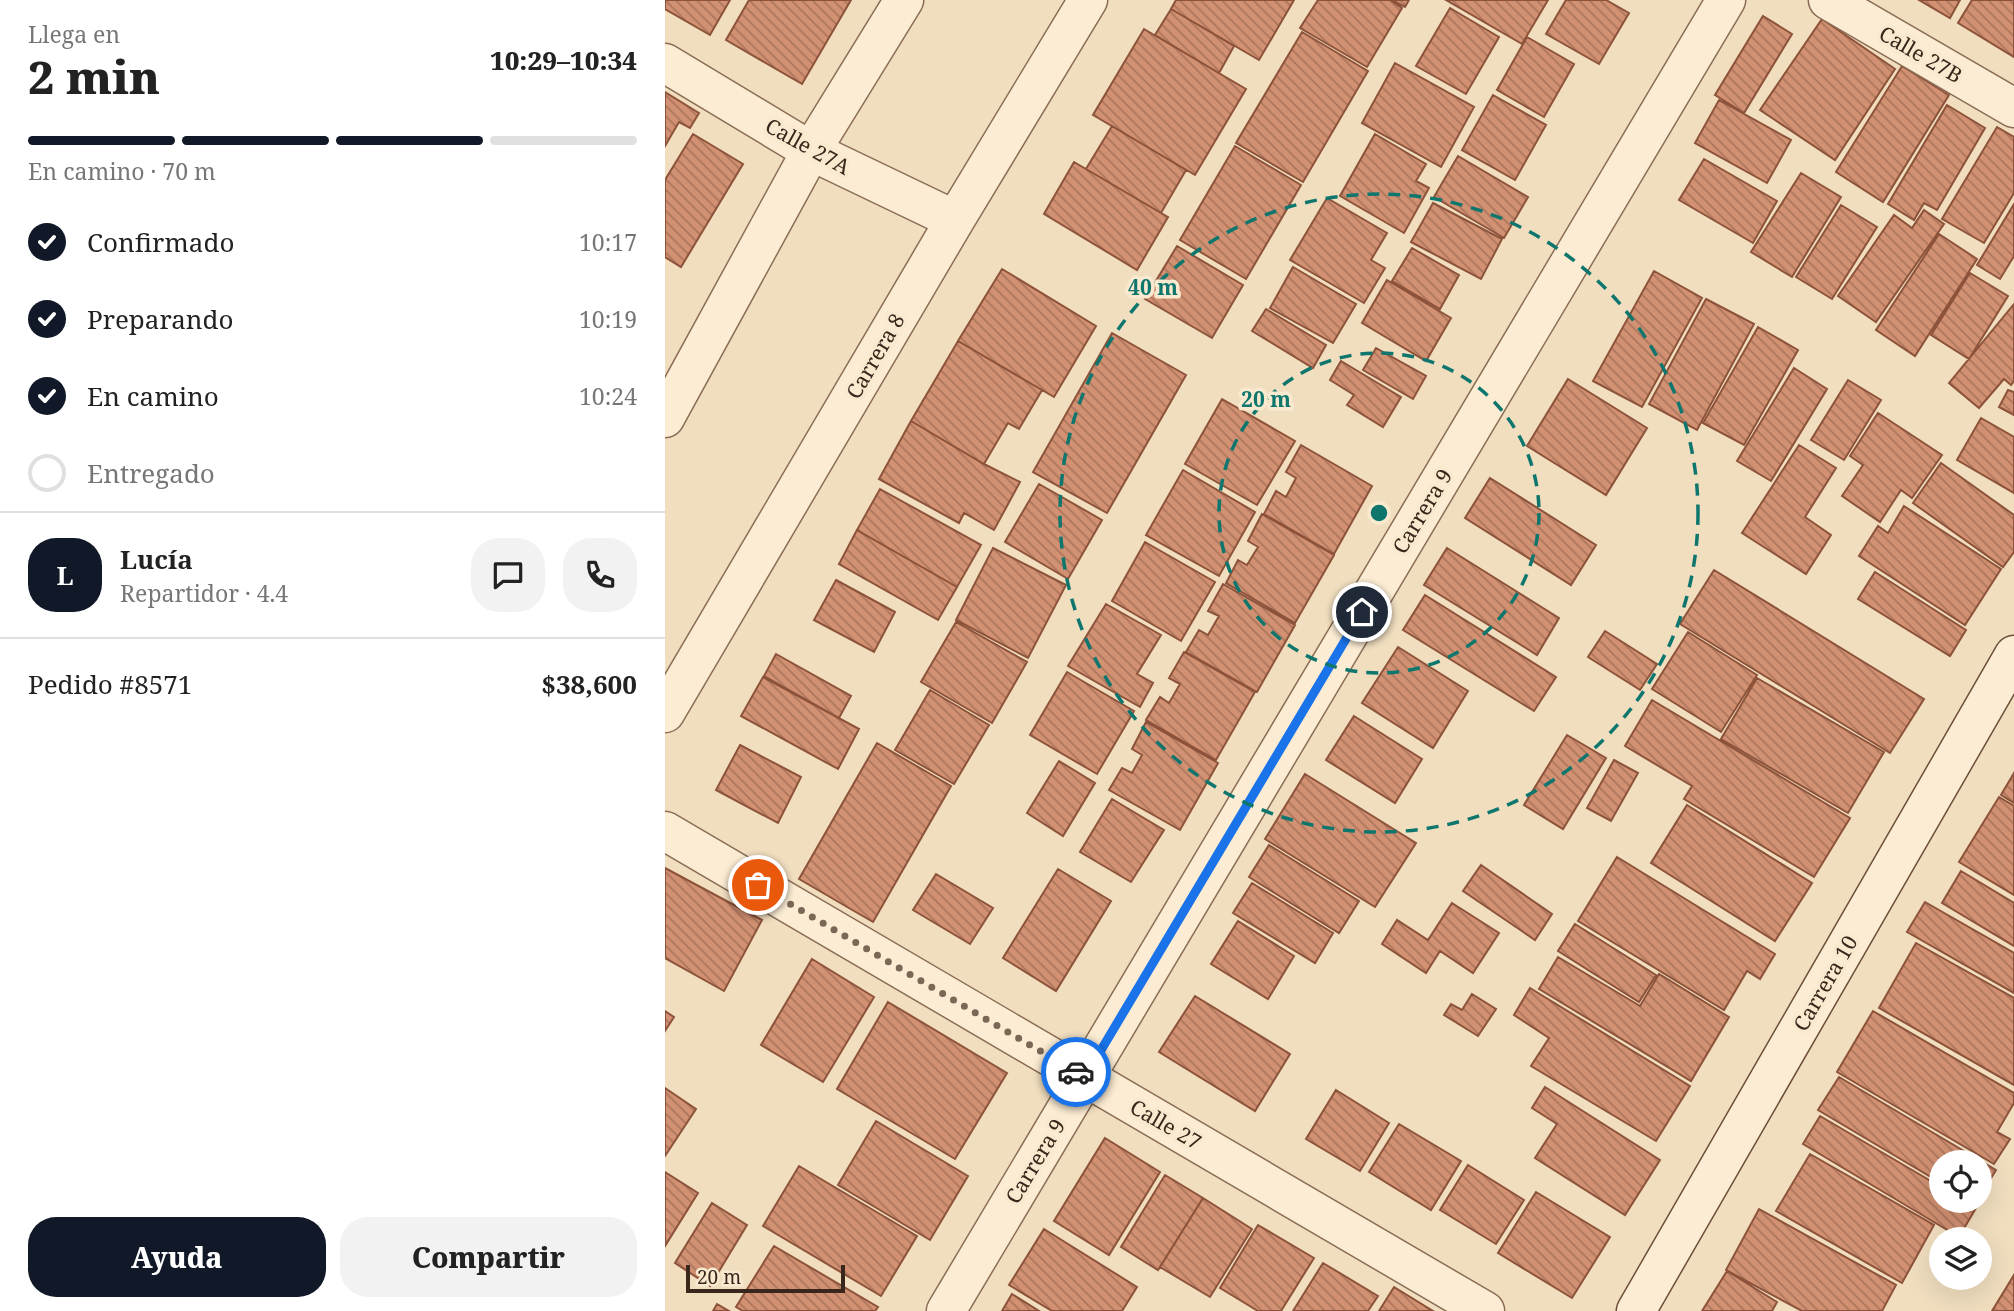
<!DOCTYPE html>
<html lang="es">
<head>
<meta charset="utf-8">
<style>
  body { margin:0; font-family:"Noto Serif",serif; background:#f2f2f2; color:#222; height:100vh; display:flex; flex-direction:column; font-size:26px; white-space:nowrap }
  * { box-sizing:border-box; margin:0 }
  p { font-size:23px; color:#767676 }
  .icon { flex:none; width:38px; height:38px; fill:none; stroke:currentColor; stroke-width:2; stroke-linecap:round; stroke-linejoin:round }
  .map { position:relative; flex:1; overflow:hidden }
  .details { display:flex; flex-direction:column; background:#fff; width:665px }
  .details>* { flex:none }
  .fabs { position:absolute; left:1264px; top:1150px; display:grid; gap:14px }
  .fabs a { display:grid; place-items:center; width:63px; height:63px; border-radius:50%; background:#fff; box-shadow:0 7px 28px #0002; font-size:35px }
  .scale { position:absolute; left:21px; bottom:18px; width:159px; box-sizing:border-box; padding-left:7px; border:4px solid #3a271c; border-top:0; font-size:19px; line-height:24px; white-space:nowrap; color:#3a271c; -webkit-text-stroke:5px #f8e9cf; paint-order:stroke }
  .pin { position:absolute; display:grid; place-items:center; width:60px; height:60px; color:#fff; margin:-30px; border:4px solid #fff; border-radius:50%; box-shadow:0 2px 7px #0007 }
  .courier { position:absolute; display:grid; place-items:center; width:70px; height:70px; margin:-35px; border:5px solid #1a73e8; border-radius:50%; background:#fff; color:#222; box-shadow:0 2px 9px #0007 }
  .head em { font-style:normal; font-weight:800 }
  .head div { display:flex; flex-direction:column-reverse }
  .head { display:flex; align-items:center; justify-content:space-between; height:119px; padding:0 28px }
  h1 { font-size:46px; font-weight:800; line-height:52px }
  .bar { display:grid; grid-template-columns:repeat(4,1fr); gap:10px 7px; align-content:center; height:84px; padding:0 28px }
  .bar i { height:9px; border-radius:5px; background:#e0e0e0 }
  .bar .active { background:#111827 }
  .bar p { grid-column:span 4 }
  .line { display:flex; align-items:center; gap:18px; padding:0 28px; border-top:2px solid #e0e0e0 }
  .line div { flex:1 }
  .round { display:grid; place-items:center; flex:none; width:74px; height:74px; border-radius:28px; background:#f2f2f2 }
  ol { padding:0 28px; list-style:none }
  li { display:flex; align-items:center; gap:21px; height:77px }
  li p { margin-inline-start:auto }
  li .icon { padding:7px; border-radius:50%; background:#111827; color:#fff; stroke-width:4 }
  li:last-child { color:#767676 }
  li i { width:38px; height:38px; border:4px solid #e0e0e0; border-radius:50% }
  .primary-button { display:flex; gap:14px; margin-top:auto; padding:14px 28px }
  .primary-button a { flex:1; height:80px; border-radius:28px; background:#111827; color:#fff; font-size:28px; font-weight:800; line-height:80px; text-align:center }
  .primary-button a+a { background:#f2f2f2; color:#222 }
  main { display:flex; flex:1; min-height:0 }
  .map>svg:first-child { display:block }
</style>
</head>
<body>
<main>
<section class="details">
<div class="head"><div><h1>2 min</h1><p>Llega en</p></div><em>10:29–10:34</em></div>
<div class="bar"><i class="active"></i><i class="active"></i><i class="active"></i><i></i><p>En camino · 70 m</p></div>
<ol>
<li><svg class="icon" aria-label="check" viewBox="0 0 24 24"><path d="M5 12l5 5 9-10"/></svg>Confirmado<p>10:17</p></li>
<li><svg class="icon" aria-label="check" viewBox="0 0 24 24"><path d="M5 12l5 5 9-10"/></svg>Preparando<p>10:19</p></li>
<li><svg class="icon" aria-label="check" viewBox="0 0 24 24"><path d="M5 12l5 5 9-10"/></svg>En camino<p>10:24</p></li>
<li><i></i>Entregado</li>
</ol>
<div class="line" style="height:126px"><b class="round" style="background:#111827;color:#fff">L</b><div><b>Lucía</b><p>Repartidor · 4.4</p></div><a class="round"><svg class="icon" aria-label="chat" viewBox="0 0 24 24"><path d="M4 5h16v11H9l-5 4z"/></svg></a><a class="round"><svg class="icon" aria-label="phone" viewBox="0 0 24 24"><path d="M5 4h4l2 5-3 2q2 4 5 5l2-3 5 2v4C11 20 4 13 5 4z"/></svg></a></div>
<div class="line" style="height:91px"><div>Pedido #8571</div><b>$38,600</b></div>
<div class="primary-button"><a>Ayuda</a><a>Compartir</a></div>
</section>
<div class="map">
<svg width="1349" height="1311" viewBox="0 0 1349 1311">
  <defs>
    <pattern id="building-back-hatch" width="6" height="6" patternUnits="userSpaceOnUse" patternTransform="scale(1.75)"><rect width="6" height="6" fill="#d29172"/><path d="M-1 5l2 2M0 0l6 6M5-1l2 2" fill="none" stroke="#ab765d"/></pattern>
  </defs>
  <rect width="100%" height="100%" fill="#f1debf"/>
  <path fill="url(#building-back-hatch)" stroke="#8d533a" stroke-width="2" d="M0,0H65L45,35L0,9Z
    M84,0H186L137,84L61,40Z
    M511,0H629L594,60L506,9Z
    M653,0H725L737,8L702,67L635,28Z
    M727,0H744L740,7Z
    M781,0H883L857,44Z
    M901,0H941L964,13L934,64L881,34Z
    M1254,0H1295L1285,18Z
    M1307,0H1349V57L1293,23Z
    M785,8L834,37L801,94L751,66Z
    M506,9L569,46L554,73L490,35Z
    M1098,16L1127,34L1079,113L1050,95Z
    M1157,19L1230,69L1170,160L1095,110Z
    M479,29L581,89L530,175L428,115Z
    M637,32L703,71L638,182L571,143Z
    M862,37L909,64L879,117L832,90Z
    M730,63L809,107L776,167L697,123Z
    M1237,66L1284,95L1218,202L1171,172Z
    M0,92L34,113L25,128L14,122L0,146Z
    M828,95L881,125L850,180L797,150Z
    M1054,100L1126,140L1102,183L1030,143Z
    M1282,105L1320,128L1272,210L1259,203L1249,220L1223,204Z
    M447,126L521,170L496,213L421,169Z
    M1332,127L1349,137V193L1319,243L1277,219Z
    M28,134L78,164L16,267L0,257V180Z
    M710,134L761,164L751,181L764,188L739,233L675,196Z
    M570,146L636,185L581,279L515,240Z
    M793,156L863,197L839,238L769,197Z
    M1039,159L1112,201L1088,243L1014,200Z
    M409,162L503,217L472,270L379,214Z
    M1136,173L1176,197L1127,277L1086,252Z
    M662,198L722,233L706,260L720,268L699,303L625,260Z
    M768,203L837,239L816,279L746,242Z
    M1349,204V256L1335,279L1312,265Z
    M1176,205L1212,227L1167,299L1131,277Z
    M1259,210L1279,224L1211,322L1173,296L1229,215L1247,228Z
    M1274,234L1312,259L1250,356L1211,330Z
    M512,246L578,285L547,338L480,299Z
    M747,248L794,275L775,309L727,281Z
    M628,267L691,304L668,343L605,308Z
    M337,269L431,326L389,397L293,341Z
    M989,271L1037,298L977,407L928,381Z
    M1305,273L1343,296L1304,359L1266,335Z
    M722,280L786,318L761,361L697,323Z
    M1041,299L1089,324L1032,430L984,404Z
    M1349,304V381L1346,385L1339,379L1314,408L1284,383Z
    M601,309L661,345L648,368L587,331Z
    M1093,327L1133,350L1079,445L1038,423Z
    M447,333L521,375L442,513L368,472Z
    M293,341L377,390L354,429L343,423L319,464L246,421Z
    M711,348L761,376L748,399L698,370Z
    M676,361L736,397L718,427L682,405L689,395L665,380Z
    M1129,368L1162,389L1106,481L1072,461Z
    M903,379L982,428L941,495L862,446Z
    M1183,380L1216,400L1179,460L1146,440Z
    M1343,390L1349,392V415L1334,407Z
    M557,399L630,441L592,505L520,464Z
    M1213,413L1277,455L1247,498L1236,490L1215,522L1177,496L1198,465L1185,456Z
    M1316,418L1349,437V493L1292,460Z
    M246,421L319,464L355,482L329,530L299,513L294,523L214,479Z
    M636,445L707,486L669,554L599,514L611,491L621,497L631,478L621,472Z
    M1134,445L1171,468L1140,517L1166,535L1141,574L1077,533Z
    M1276,463L1349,515V552L1338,567L1248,503Z
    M518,470L590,512L554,576L481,535Z
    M825,478L931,545L906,585L800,518Z
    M374,484L437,520L403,579L340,542Z
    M215,489L316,545L292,587L192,530Z
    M1239,506L1336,569L1300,625L1194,556L1213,526L1223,533Z
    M597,514L669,555L630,623L561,583L573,560L582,565L593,547L583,541Z
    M192,530L292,587L273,620L174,564Z
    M480,542L550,582L516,641L447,601Z
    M328,548L401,585L363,658L291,620Z
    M782,548L894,618L872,655L759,585Z
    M1049,570L1259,699L1225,753L1015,624Z
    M1210,572L1301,630L1285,656L1193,599Z
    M171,580L230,612L209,652L149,620Z
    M558,584L630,625L592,692L521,652L534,630L543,635L554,616L543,611Z
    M760,595L891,677L869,711L738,630Z
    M441,604L496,635L472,674L488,683L475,707L403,666Z
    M291,622L362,662L327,723L256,682Z
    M940,631L992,664L975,690L923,657Z
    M1023,632L1092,675L1056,732L987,689Z
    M733,647L803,691L768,748L697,703Z
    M519,652L590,692L551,760L481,720L495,697L504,703L515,684L504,678Z
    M111,654L186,696L174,718L99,676Z
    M402,672L469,711L432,774L365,735Z
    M98,677L194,729L173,769L76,716Z
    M1092,678L1219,752L1183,813L1056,739Z
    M265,690L324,725L289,784L230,750Z
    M987,700L1185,818L1149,877L1019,799L1027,786L960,746Z
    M689,716L757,759L730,803L661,760Z
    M481,722L553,763L515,830L444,790L457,768L467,773L477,755L467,749Z
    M902,735L941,758L898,829L859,805Z
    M212,743L286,786L208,922L134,879Z
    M75,745L136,777L113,823L51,790Z
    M949,760L973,773L946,821L922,808Z
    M394,761L430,783L398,836L362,813Z
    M1349,773V803L1336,795Z
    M640,774L751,843L710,907L600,839Z
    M1334,797L1349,806V895L1294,862Z
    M447,799L499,830L466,882L415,852Z
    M1022,805L1147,883L1110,941L986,863Z
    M604,845L694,901L674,933L584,877Z
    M952,857L1110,954L1095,979L1082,971L1059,1010L913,921Z
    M816,865L887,914L870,940L798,891Z
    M0,868L97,920L59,991L0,958Z
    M393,869L446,901L391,991L338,958Z
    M1296,871L1349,903V946L1277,903Z
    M271,874L328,908L305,944L248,910Z
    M587,883L668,933L650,963L568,913Z
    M1260,902L1349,953V993L1242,932Z
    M787,903L834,933L808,973L775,951L761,973L717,944L732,920L763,940Z
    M573,921L629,956L603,999L546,964Z
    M910,924L991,975L974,1002L893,951Z
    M1251,943L1349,998V1085L1214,1008Z
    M893,957L975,1006L994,974L1064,1017L1026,1081L874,989Z
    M147,959L209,997L158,1082L96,1045Z
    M865,988L1025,1086L991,1141L866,1066L884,1038L849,1015Z
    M807,994L831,1009L813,1036L779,1015L786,1004L797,1010Z
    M530,996L625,1054L590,1111L494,1052Z
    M223,1002L342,1073L290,1159L172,1089Z
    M0,1011L9,1017L0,1031Z
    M1208,1011L1349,1093V1103L1332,1132L1345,1139L1329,1164L1172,1072Z
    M1174,1077L1331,1170L1314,1197V1162H1276V1183L1153,1110Z
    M880,1087L995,1160L960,1215L870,1158L892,1124L867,1108Z
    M0,1088L31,1109L0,1156Z
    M671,1090L724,1123L695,1171L641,1139Z
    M1155,1116L1276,1187V1200H1299L1311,1208L1294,1237L1138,1144Z
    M211,1121L303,1176L265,1240L173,1185Z
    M734,1124L796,1161L766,1210L704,1172Z
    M440,1138L495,1172L444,1255L389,1221Z
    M1145,1154L1269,1225L1237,1283L1111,1211Z
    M803,1165L859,1200L831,1244L775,1210Z
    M134,1166L252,1236L216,1296L98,1226Z
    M0,1172L33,1193L0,1246Z
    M500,1175L538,1198L493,1270L456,1247Z
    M871,1192L945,1237L907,1298L833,1253Z
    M538,1198L587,1229L545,1297L495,1267Z
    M47,1203L82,1225L45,1286L10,1263Z
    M1094,1209L1231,1285L1217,1311H1137L1061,1270Z
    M593,1225L649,1258L616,1311H593L555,1288Z
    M379,1229L472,1287L457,1311H387L344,1285Z
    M109,1246L213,1307L210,1311H78L71,1307Z
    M658,1263L713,1296L703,1311H628Z
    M1062,1271L1112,1302L1107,1311H1037Z
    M1349,1275V1311H1327Z
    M729,1287L768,1311H714Z
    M347,1294L374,1311H337Z
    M52,1304L64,1311H48Z"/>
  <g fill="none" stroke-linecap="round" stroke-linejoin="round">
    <g stroke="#8b6d56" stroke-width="41">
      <path id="street" d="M1163,0L1349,108
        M0,63L146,151L290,220
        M0,418L146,151L239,0
        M0,713L290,220L423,0
        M0,831L820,1311
        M281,1311L1061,0"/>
    </g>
    <g stroke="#6d4e39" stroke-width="41">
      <path id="secondary" d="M971,1311L1349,655"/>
    </g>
    <use href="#street" stroke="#fbecd3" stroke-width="38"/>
    <use href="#secondary" stroke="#fbecd3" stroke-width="38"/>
  </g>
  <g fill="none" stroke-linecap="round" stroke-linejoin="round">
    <path stroke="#7a6755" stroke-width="7" stroke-dasharray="0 12.6" d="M93,885L411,1072"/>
    <path stroke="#1a73e8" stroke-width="9" d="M411,1072L420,1077L697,612"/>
  </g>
  <g fill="none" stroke="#0f766e" stroke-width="3.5" stroke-dasharray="12 9">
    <circle cx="714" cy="513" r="160"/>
    <circle cx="714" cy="513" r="319"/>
  </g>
  <g text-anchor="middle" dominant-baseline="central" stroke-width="7" stroke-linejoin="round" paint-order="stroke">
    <g font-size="21" fill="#3a271c" stroke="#f8e9cf">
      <text transform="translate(1256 54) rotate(30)">Calle 27B</text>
      <text transform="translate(143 146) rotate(29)">Calle 27A</text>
      <text transform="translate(210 356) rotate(-60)">Carrera 8</text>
      <text transform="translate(757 511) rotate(-59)">Carrera 9</text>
      <text transform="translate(1160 983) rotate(-60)">Carrera 10</text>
      <text transform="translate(501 1124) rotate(30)">Calle 27</text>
      <text transform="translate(370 1161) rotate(-59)">Carrera 9</text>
    </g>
  </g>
  <circle cx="714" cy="513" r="10" fill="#0f766e" stroke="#f8e9cf" stroke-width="3.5"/>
  <g font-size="21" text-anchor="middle" font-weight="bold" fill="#0f766e" stroke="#f8e9cf" stroke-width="7" stroke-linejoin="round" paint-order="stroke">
    <text x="488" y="295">40 m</text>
    <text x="601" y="407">20 m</text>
  </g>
</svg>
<div class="fabs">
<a><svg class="icon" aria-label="locate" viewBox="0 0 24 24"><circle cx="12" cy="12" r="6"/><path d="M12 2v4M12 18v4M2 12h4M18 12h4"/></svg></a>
<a><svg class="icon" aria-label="layers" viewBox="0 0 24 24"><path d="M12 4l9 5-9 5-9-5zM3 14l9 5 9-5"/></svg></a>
</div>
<div class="scale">20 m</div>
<div class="pin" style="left:93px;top:885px;background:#ea580c"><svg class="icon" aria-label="bag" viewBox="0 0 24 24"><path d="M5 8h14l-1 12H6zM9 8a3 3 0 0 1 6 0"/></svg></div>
<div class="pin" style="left:697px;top:612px;background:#1f2937"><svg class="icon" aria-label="home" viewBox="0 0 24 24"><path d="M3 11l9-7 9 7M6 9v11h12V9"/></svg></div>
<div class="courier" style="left:411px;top:1072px"><svg class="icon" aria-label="car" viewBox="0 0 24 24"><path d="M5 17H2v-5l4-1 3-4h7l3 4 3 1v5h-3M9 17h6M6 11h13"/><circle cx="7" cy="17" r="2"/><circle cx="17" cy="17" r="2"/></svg></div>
</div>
</main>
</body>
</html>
